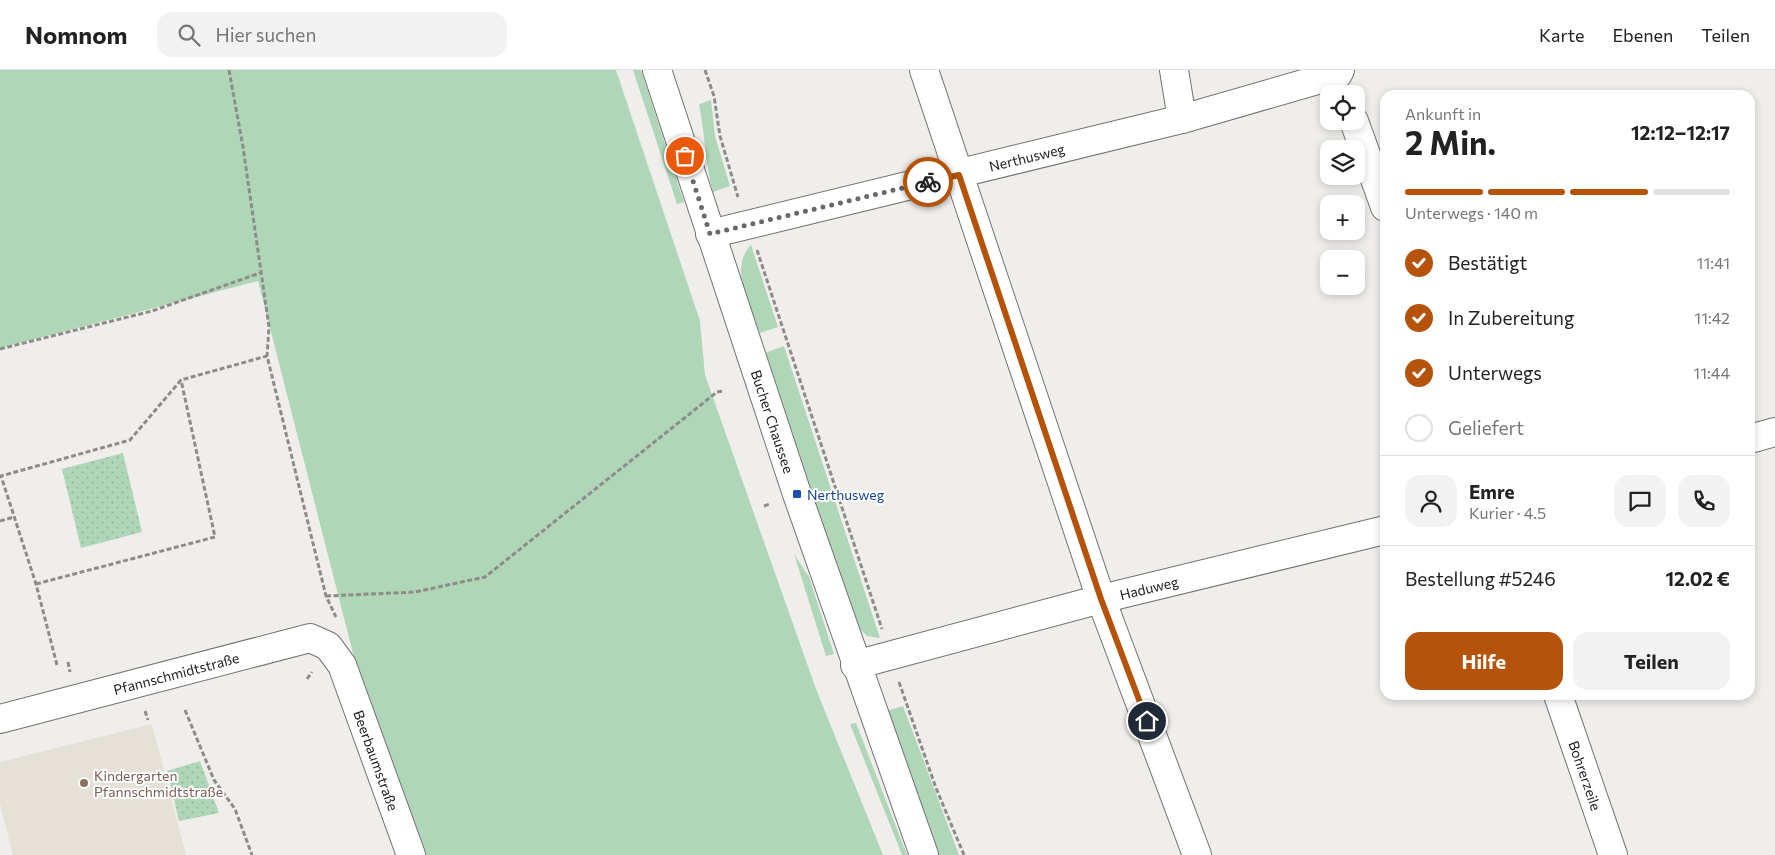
<!DOCTYPE html>
<html lang="de">
<head>
<meta charset="utf-8">
<style>
  body { margin:0; font-family:Commissioner,sans-serif; background:#f2f2f2; color:#222; height:100vh; display:flex; flex-direction:column; font-size:19px; white-space:nowrap }
  * { box-sizing:border-box; margin:0 }
  p { font-size:16px; color:#767676 }
  .icon { flex:none; width:28px; height:28px; fill:none; stroke:currentColor; stroke-width:2; stroke-linecap:round; stroke-linejoin:round }
  .map { position:relative; flex:1; overflow:hidden }
  .drawer { position:absolute; left:1380px; top:20px; width:375px; height:610px; display:flex; flex-direction:column; background:#fff; border-radius:15px; box-shadow:0 2px 8px #0003 }
  .drawer>* { flex:none }
  .tools { position:absolute; left:1320px; top:15px; display:grid; gap:10px }
  .tools a { display:grid; place-items:center; width:45px; height:45px; border-radius:10px; background:#fff; box-shadow:0 2px 8px #0003; font-size:25px }
  .pin { position:absolute; display:grid; place-items:center; width:42px; height:42px; color:#fff; margin:-21px; border:2px solid #fff; border-radius:50%; box-shadow:0 1px 5px #0007 }
  .courier { position:absolute; display:grid; place-items:center; width:50px; height:50px; margin:-25px; border:4px solid #b45309; border-radius:50%; background:#fff; color:#222; box-shadow:0 1px 6px #0007 }
  .summary em { font-style:normal; font-weight:700 }
  .summary div { display:flex; flex-direction:column-reverse }
  .summary { display:flex; align-items:center; justify-content:space-between; height:85px; padding:0 25px }
  h1 { font-size:32px; font-weight:700; line-height:38px }
  .bar { display:grid; grid-template-columns:repeat(4,1fr); gap:8px 5px; align-content:center; height:60px; padding:0 25px }
  .bar i { height:6px; border-radius:4px; background:#e0e0e0 }
  .bar .current { background:#b45309 }
  .bar p { grid-column:span 4 }
  .line { display:flex; align-items:center; gap:12px; padding:0 25px; border-top:1px solid #e0e0e0 }
  .line div { flex:1 }
  .round { display:grid; place-items:center; flex:none; width:52px; height:52px; border-radius:15px; background:#f2f2f2 }
  ol { padding:0 25px; list-style:none }
  li { display:flex; align-items:center; gap:15px; height:55px }
  li p { margin-inline-start:auto }
  li .icon { padding:5px; border-radius:50%; background:#b45309; color:#fff; stroke-width:4 }
  li:last-child { color:#767676 }
  li i { width:28px; height:28px; border:2px solid #e0e0e0; border-radius:50% }
  .cta { display:flex; gap:10px; margin-top:auto; padding:10px 25px }
  .cta a { flex:1; height:58px; border-radius:15px; background:#b45309; color:#fff; font-size:20px; font-weight:700; line-height:58px; text-align:center }
  .cta a+a { background:#f2f2f2; color:#222 }
  header { display:flex; align-items:center; gap:30px; box-sizing:border-box; height:70px; padding:0 25px; background:#fff; border-bottom:1px solid #e0e0e0 }
  header strong { font-size:24px }
  nav { display:flex; gap:28px; margin-inline-start:auto; font-size:18px }
  .search { width:350px; height:45px; background:#f2f2f2; display:flex; align-items:center; gap:12px; box-sizing:border-box; padding:0 18px; border-radius:15px; color:#767676; font-size:19px }
  .map>svg:first-child { display:block }
</style>
</head>
<body>
<header>
<strong>Nomnom</strong>
<div class="search"><svg class="icon" aria-label="search" viewBox="0 0 24 24"><circle cx="10" cy="10" r="6"/><path d="M15 15l6 6"/></svg>Hier suchen</div>
<nav><a>Karte</a><a>Ebenen</a><a>Teilen</a></nav>
</header>
<div class="map">
<svg width="1775" height="785" viewBox="0 0 1775 785">
  <defs>
    <pattern id="park-dots" width="8" height="8" patternUnits="userSpaceOnUse" patternTransform="scale(1.25)"><rect width="8" height="8" fill="#b0d6b8"/><path d="M2 2h.1M6 6h.1" fill="none" stroke="#97b79e" stroke-width="1.8" stroke-linecap="round"/></pattern>
  </defs>
  <rect width="100%" height="100%" fill="#f0eeeb"/>
  <path fill="#e6e1d7" d="M152,654L186,785H13L0,734V692Z"/>
  <path fill="#b0d6b8" d="M0,0H616L700,251L705,305L816,619L883,785H425L355,591L258,211L0,278Z
    M633,0H641L684,132L677,134Z
    M711,30L715,66L730,116L713,122C705,93 705,63 699,34Z
    M751,175L778,257L760,263C751,237 728,199 751,175Z
    M784,276L880,568L867,566L855,554L765,283Z
    M794,484L809,507L834,584L826,586Z
    M903,636L959,785H938L884,642Z
    M856,653L907,785H902L850,654Z"/>
  <path fill="url(#park-dots)" d="M123,383L142,462L81,478L62,399Z
    M200,691L219,743L179,751L167,701Z"/>
  <g fill="none" stroke-linecap="round" stroke-linejoin="round">
    <g stroke="#73726f" stroke-width="30">
      <g id="minor">
        <path d="M924,0L1101,529L1197,785"/>
        <path d="M1174,0L1182,49"/>
        <path d="M1354,51L1385,137"/>
        <path id="s1" d="M710,164L1182,49L1338,4L1340,0"/>
        <path d="M1750,369L1775,362"/>
        <path id="s2" d="M855,595L1101,529L1385,460"/>
        <path id="s3" d="M1558,625L1613,785"/>
        <path id="s4" d="M0,649L310,568L328,576L342,595L411,785"/>
      </g>
    </g>
    <g stroke="#73726f" stroke-width="30">
      <g id="secondary">
        <path id="s5" d="M657,0L797,424L924,785"/>
      </g>
    </g>
    <path stroke="#8d8c8a" stroke-width="3" stroke-dasharray="5 2.5" stroke-linecap="butt" d="M229,0L243,77L269,257L267,286L326,526L336,547
      M705,0L714,26L720,66L738,127
      M757,180L882,559
      M0,279L152,241L260,203
      M764,436L770,434
      M0,451L14,447
      M36,514L215,467L181,310
      M326,526L415,522L485,507L717,322L724,321
      M68,592L70,602
      M57,595L36,514L1,406L130,370L181,310L267,286
      M307,609L312,602
      M899,612L936,718L964,785
      M185,640L214,710L235,739L252,785
      M145,641L148,650"/>
    <use href="#minor" stroke="#fff" stroke-width="28"/>
    <use href="#secondary" stroke="#fff" stroke-width="28"/>
  </g>
  <g fill="none" stroke-linecap="round" stroke-linejoin="round">
    <path stroke="#696866" stroke-width="5" stroke-dasharray="0 9" d="M685,86L710,164L928,112"/>
    <path stroke="#b45309" stroke-width="6" d="M928,112L959,105L1101,529L1147,651"/>
  </g>
  <rect fill="#1a4fb4" stroke="#fff" stroke-width="2" x="792" y="419" width="10" height="10" rx="2.5"/>
  <circle fill="#8d6e63" stroke="#fff" stroke-width="2" cx="84" cy="713" r="5"/>
  <g text-anchor="middle" dominant-baseline="central" stroke-width="4" stroke-linejoin="round" paint-order="stroke">
    <g font-size="14" fill="#20201f" stroke="#fff">
      <text stroke="none"><textPath href="#s1" startOffset="326">Nerthusweg</textPath></text>
      <text stroke="none"><textPath href="#s5" startOffset="370">Bucher Chaussee</textPath></text>
      <text stroke="none"><textPath href="#s2" startOffset="304">Haduweg</textPath></text>
      <text stroke="none"><textPath href="#s4" startOffset="182">Pfannschmidtstraße</textPath></text>
      <text stroke="none"><textPath href="#s4" startOffset="465">Beerbaumstraße</textPath></text>
      <text stroke="none"><textPath href="#s3" startOffset="85">Bohrerzeile</textPath></text>
    </g>
    <g font-size="14" fill="#164399" stroke="#fff" text-anchor="start">
      <text x="807" y="424">Nerthusweg</text>
    </g>
    <g font-size="14" fill="#785e54" stroke="#fff" text-anchor="start">
      <text x="94" y="705">Kindergarten<tspan x="94" dy="16">Pfannschmidtstraße</tspan></text>
    </g>
  </g>
</svg>
<div class="tools">
<a><svg class="icon" aria-label="locate" viewBox="0 0 24 24"><circle cx="12" cy="12" r="6"/><path d="M12 2v4M12 18v4M2 12h4M18 12h4"/></svg></a>
<a><svg class="icon" aria-label="layers" viewBox="0 0 24 24"><path d="M12 4l9 5-9 5-9-5zM3 14l9 5 9-5"/></svg></a>
<a>+</a>
<a>−</a>
</div>
<div class="pin" style="left:685px;top:86px;background:#ea580c"><svg class="icon" aria-label="bag" viewBox="0 0 24 24"><path d="M5 8h14l-1 12H6zM9 8a3 3 0 0 1 6 0"/></svg></div>
<div class="pin" style="left:1147px;top:651px;background:#1f2937"><svg class="icon" aria-label="home" viewBox="0 0 24 24"><path d="M3 11l9-7 9 7M6 9v11h12V9"/></svg></div>
<div class="courier" style="left:928px;top:112px"><svg class="icon" aria-label="bike" viewBox="0 0 24 24"><circle cx="6" cy="16" r="4"/><circle cx="18" cy="16" r="4"/><path d="M6 16l4-8h5l3 8M10 8l3 8H6M13 5h3"/></svg></div>
<section class="drawer">
<div class="summary"><div><h1>2 Min.</h1><p>Ankunft in</p></div><em>12:12–12:17</em></div>
<div class="bar"><i class="current"></i><i class="current"></i><i class="current"></i><i></i><p>Unterwegs · 140 m</p></div>
<ol>
<li><svg class="icon" aria-label="check" viewBox="0 0 24 24"><path d="M5 12l5 5 9-10"/></svg>Bestätigt<p>11:41</p></li>
<li><svg class="icon" aria-label="check" viewBox="0 0 24 24"><path d="M5 12l5 5 9-10"/></svg>In Zubereitung<p>11:42</p></li>
<li><svg class="icon" aria-label="check" viewBox="0 0 24 24"><path d="M5 12l5 5 9-10"/></svg>Unterwegs<p>11:44</p></li>
<li><i></i>Geliefert</li>
</ol>
<div class="line" style="height:90px"><a class="round"><svg class="icon" aria-label="person" viewBox="0 0 24 24"><circle cx="12" cy="8" r="4"/><path d="M4 21q1-7 8-7t8 7"/></svg></a><div><b>Emre</b><p>Kurier · 4.5</p></div><a class="round"><svg class="icon" aria-label="chat" viewBox="0 0 24 24"><path d="M4 5h16v11H9l-5 4z"/></svg></a><a class="round"><svg class="icon" aria-label="phone" viewBox="0 0 24 24"><path d="M5 4h4l2 5-3 2q2 4 5 5l2-3 5 2v4C11 20 4 13 5 4z"/></svg></a></div>
<div class="line" style="height:65px"><div>Bestellung #5246</div><b>12.02 €</b></div>
<div class="cta"><a>Hilfe</a><a>Teilen</a></div>
</section>
</div>
</body>
</html>
